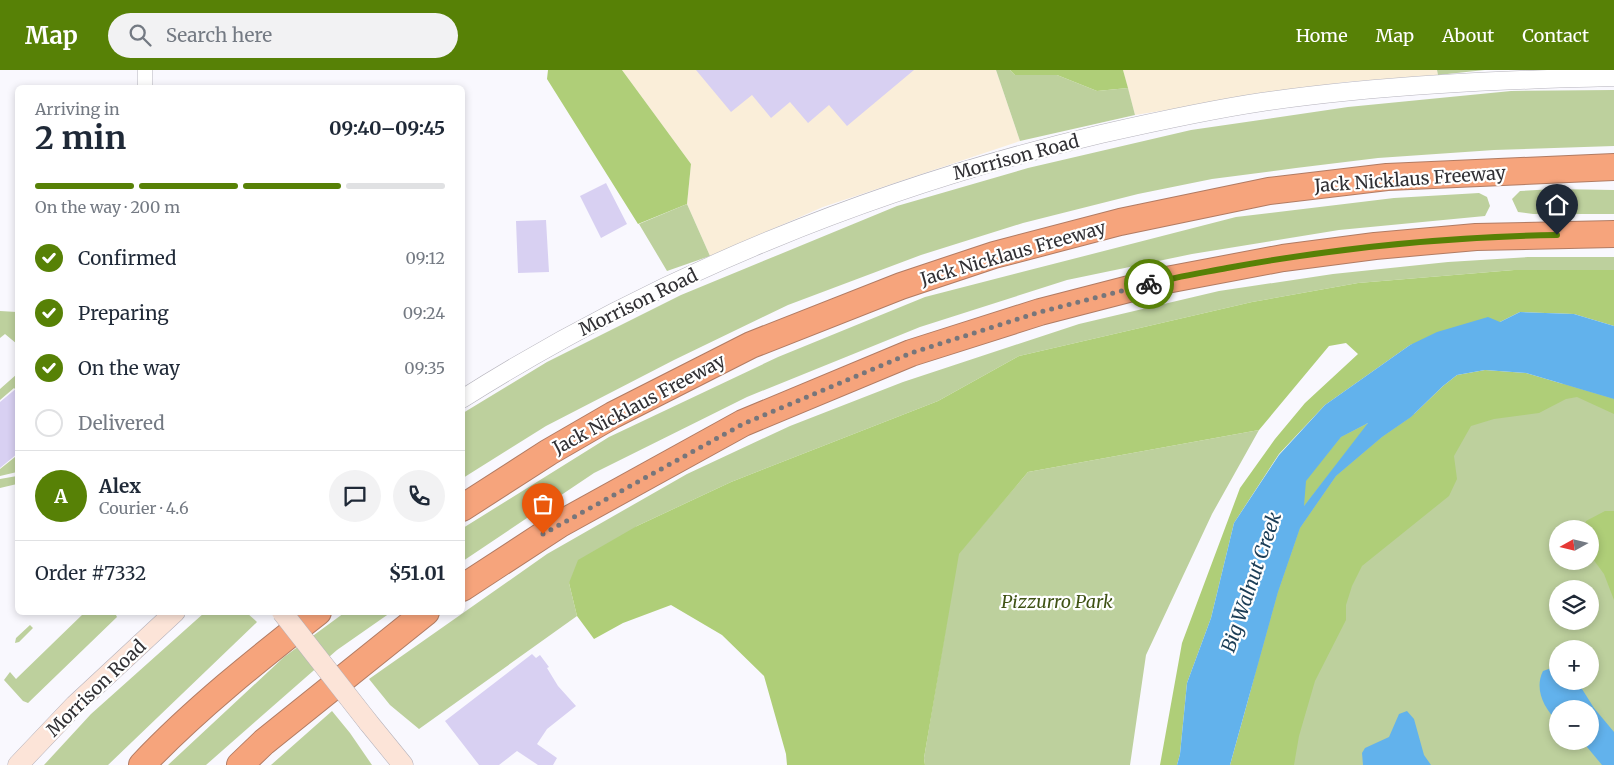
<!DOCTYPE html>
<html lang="en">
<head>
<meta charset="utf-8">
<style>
  body { margin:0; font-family:Merriweather,serif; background:#f2f2f3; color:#1f2937; height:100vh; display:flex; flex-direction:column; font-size:19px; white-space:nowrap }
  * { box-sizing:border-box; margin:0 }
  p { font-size:16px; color:#747a83 }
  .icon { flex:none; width:28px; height:28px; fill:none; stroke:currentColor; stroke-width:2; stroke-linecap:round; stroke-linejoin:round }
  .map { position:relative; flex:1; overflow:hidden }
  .sheet { position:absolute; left:15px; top:15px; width:450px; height:530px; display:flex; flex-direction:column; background:#fff; border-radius:8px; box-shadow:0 2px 8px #0003 }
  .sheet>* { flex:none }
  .needle { width:32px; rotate:262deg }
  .tools { position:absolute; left:1549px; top:450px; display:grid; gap:10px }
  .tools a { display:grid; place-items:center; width:50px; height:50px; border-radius:50%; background:#fff; box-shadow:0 2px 8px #0003; font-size:25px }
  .pin { position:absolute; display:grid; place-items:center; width:42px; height:42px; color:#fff; margin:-51px -21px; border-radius:50% 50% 50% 0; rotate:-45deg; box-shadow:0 0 5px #0007 }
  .pin .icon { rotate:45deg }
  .courier { position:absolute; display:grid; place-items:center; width:50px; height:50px; margin:-25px; border:4px solid #578106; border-radius:50%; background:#fff; color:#222; box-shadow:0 1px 6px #0007 }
  .overview em { font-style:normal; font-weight:700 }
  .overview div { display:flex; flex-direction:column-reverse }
  .overview { display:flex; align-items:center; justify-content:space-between; height:85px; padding:0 20px }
  h1 { font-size:32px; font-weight:700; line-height:38px }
  .bar { display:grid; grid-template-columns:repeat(4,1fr); gap:8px 5px; align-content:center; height:60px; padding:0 20px }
  .bar i { height:6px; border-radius:4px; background:#e0e1e3 }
  .bar .current { background:#578106 }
  .bar p { grid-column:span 4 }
  .line { display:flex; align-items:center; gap:12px; padding:0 20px; border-top:1px solid #e0e1e3 }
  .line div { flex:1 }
  .round { display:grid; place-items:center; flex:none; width:52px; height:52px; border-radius:26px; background:#f2f2f3 }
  ol { padding:0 20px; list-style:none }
  li { display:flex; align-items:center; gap:15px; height:55px }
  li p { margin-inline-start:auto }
  li .icon { padding:5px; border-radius:50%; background:#578106; color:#fff; stroke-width:4 }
  li:last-child { color:#747a83 }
  li i { width:28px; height:28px; border:2px solid #e0e1e3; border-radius:50% }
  header { display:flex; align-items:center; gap:30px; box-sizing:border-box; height:70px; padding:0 25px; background:#578106; color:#fff }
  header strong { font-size:24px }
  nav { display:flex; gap:28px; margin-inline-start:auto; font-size:18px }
  .search { width:350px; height:45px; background:#f2f2f3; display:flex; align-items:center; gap:12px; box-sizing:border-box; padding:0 18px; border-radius:28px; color:#747a83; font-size:19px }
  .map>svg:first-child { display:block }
</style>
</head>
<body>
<header>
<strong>Map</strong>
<div class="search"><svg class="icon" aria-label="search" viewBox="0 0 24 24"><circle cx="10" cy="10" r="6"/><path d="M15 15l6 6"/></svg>Search here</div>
<nav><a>Home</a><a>Map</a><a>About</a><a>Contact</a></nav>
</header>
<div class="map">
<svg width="1614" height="695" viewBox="0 0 1614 695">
  <rect width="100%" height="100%" fill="#f9f8fe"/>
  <path fill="#faeed9" d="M622,0H996L1020,71L823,137L710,186L687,134L691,94Z
    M1123,0H1437L1438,5L1345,12L1135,45Z"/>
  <path fill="#bdd09d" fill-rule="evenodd" d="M996,0H1010L1015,5H1057L1097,21L1128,18L1135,45L1020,71Z
    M1437,0H1485L1438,5Z
    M1614,20V76L1494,80L1378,88L1296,98L1212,109L1138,124L1023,153L921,185L788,235L674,290L546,356L463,408V343L547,292L681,225L897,136L1028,98L1191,60L1348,37L1511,21Z
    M1554,119L1614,120V144H1533L1518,142L1512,129L1520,121Z
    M1479,123L1487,127L1490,136L1485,146L1339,160L1192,184L1067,210L920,257L747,327L594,403L463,491V458L609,367L778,287L925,227L1236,147L1394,128Z
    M687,134L710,186L667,201L639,154Z
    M1528,187H1614V200H1514L1358,213L1252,232L1019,286L938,331L731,412L637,456L569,513L577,546L419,659L390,635L369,609L547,484L687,404L790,356L903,312L1079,254L1219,221L1333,204L1448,192Z
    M0,241L17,242V274L5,264L0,268Z
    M1614,303V695H1233L1301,411L1339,359ZM1558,459H1590V491H1558ZM1558,519H1590V551H1558ZM1558,579H1590V611H1558ZM1558,639H1590V671H1558Z
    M17,304V321L14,318L0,330V319Z
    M1259,360L1212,444L1146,585L1130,695H925L924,688L958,484L1028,402Z
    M15,387L17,389V402L0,406V399Z
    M17,406V414L0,418V409Z
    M84,543H115L117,547L28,633L23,631L4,610L10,602L16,609Z
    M204,543H247L257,552L108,695H44L91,644Z
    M344,543H390L337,580L206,695H168L284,587Z
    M30,555L33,558L19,572L15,573L16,568Z
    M332,641L350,663L372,695H271Z"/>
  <path fill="#afce78" d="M548,0H622L691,94L687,134L638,154L547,9Z
    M1010,0H1123L1128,18L1097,21L1057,5H1015Z
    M1514,200H1614V256L1574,244L1520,242L1500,252L1410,275L1325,335L1279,384L1234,453L1211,548L1187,613L1180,684L1177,695H1160L1182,573L1240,418L1275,369L1305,333L1358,284L1346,273L1329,276L1259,360L1028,402L959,484L924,688L925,695H787L786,684L764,606L722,565L671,535L623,553L594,569L577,546L569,513L578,490L637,456L731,412L938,331L1019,286L1252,232L1358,213Z
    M1485,300L1526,303L1614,329V344L1577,327L1566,329L1539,343L1494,349L1471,356L1454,386L1457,409L1449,426L1362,496L1352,516L1346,535V550L1315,611L1299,666L1294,695H1230L1278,522L1300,458L1336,406L1382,367L1411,347L1443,316L1457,305Z
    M1369,353L1304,436L1305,411L1341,367Z
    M1605,441H1614V530L1604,504L1590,485V459H1584L1586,451Z"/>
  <path fill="#62b2ec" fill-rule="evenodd" d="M1520,242L1574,244L1614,256V329L1526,303L1485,300L1457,305L1443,316L1411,347L1382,367L1336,406L1300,458L1278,522L1230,695H1177L1180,684L1187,613L1211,548L1234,453L1279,385L1325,335L1410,275L1437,262L1488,247L1500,252ZM1368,353L1304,436L1306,411L1341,367Z
    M1557,596L1558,611H1577L1594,638L1614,662V695H1602L1582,671H1590V639H1558L1557,651C1544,638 1534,619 1543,601Z
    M1407,641L1414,649L1424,685L1431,695H1363L1362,683L1365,678L1389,667L1399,644Z"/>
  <path fill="#d8d0f2" d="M696,0H914L847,56L829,35L808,53L790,32L771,48L752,25L731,42Z
    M606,113L627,154L601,168L580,126Z
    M546,150L549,202L518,203L516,151Z
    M18,317V383L0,398V332Z
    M532,584L536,588L540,585L549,597L547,598L558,616L576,636L547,659L537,674L557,688L553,695H538L517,681L499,695H479L445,651Z"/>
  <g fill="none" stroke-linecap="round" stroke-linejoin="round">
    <g stroke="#b5b3bc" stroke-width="15">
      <path id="minor" d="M145,0V18"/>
    </g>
    <g stroke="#b5b3bc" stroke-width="19">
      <path id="tertiary" d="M462,329C658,205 876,117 1101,64C1154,52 1208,40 1262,32C1379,15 1496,10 1614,7"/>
    </g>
    <g stroke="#b5b3bc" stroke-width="21">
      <path id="secondary" d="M368,652L403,695
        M18,695L75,635L175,542"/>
    </g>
    <g stroke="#b17b63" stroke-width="28">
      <path id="motorway" d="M462,438L549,382L613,345L751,275L901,216L994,185L1120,152L1269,121L1387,107L1614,97
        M462,518L560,454L743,353L911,283L1040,242L1156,212L1283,188L1375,176L1476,167L1614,164
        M142,695C195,639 257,590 318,542
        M240,695L264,672L426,542"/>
    </g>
    <use href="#minor" stroke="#fff" stroke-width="14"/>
    <use href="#tertiary" stroke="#fff" stroke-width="18"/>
    <use href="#secondary" stroke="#fce4d8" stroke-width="20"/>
    <use href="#motorway" stroke="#f6a47c" stroke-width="26"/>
    <g stroke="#b5b3bc" stroke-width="21" stroke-linecap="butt">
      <path id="secondary-bridge" d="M282,542L368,652"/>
    </g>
    <use href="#secondary-bridge" stroke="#fce4d8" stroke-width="20"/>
  </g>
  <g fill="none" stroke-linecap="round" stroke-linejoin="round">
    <path stroke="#77767b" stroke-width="5" stroke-dasharray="0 9" d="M543,464L743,354L911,283L1040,242L1149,214"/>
    <path stroke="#578106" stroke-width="6" d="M1149,214C1175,207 1201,203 1227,198C1336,178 1446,167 1557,165"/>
  </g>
  <g text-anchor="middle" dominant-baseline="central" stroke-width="4.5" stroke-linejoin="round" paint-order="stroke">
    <g font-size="18" fill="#313034" stroke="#fff">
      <text transform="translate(1016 87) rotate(-15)">Morrison Road</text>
      <text transform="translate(1410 109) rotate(-4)">Jack Nicklaus Freeway</text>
      <text transform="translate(1013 183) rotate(-16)">Jack Nicklaus Freeway</text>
      <text transform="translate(638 232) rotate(-26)">Morrison Road</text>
      <text transform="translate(639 334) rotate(-28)">Jack Nicklaus Freeway</text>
      <text transform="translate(96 618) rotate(-44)">Morrison Road</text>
    </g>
    <g font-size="18" font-style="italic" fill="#3f5215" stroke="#fff">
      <text x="1057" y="531">Pizzurro Park</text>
    </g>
    <g font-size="19" font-style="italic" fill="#1b3d56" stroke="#fff">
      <text transform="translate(1251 512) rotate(-71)">Big Walnut Creek</text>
    </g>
  </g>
</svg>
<div class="tools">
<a><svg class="needle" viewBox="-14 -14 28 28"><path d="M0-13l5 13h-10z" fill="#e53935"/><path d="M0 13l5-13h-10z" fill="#747a83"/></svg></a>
<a><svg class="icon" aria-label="layers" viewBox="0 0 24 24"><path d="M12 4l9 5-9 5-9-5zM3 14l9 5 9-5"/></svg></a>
<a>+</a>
<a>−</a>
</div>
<div class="pin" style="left:543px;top:464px;background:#ea580c"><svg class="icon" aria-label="bag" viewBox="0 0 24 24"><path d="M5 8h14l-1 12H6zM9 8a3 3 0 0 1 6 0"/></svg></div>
<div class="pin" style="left:1557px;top:165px;background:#1f2937"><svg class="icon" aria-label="home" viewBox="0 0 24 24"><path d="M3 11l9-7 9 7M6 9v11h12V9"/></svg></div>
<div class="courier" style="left:1149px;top:214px"><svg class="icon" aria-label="bike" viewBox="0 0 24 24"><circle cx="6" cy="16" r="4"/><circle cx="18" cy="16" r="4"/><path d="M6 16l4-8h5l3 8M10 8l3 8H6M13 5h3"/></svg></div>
<section class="sheet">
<div class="overview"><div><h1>2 min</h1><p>Arriving in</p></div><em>09:40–09:45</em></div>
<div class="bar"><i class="current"></i><i class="current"></i><i class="current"></i><i></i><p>On the way · 200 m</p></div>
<ol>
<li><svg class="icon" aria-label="check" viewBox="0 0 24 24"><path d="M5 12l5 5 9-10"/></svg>Confirmed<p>09:12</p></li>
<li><svg class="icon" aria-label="check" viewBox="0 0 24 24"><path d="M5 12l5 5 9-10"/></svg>Preparing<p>09:24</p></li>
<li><svg class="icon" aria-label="check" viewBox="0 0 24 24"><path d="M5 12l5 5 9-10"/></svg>On the way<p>09:35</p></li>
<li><i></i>Delivered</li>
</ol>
<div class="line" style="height:90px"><b class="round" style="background:#578106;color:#fff">A</b><div><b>Alex</b><p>Courier · 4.6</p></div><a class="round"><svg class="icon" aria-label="chat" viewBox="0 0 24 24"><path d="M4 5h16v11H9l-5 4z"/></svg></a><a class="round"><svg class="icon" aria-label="phone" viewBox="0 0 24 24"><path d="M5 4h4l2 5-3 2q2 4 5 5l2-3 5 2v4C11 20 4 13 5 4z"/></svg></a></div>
<div class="line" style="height:65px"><div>Order #7332</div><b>$51.01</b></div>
</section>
</div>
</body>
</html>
